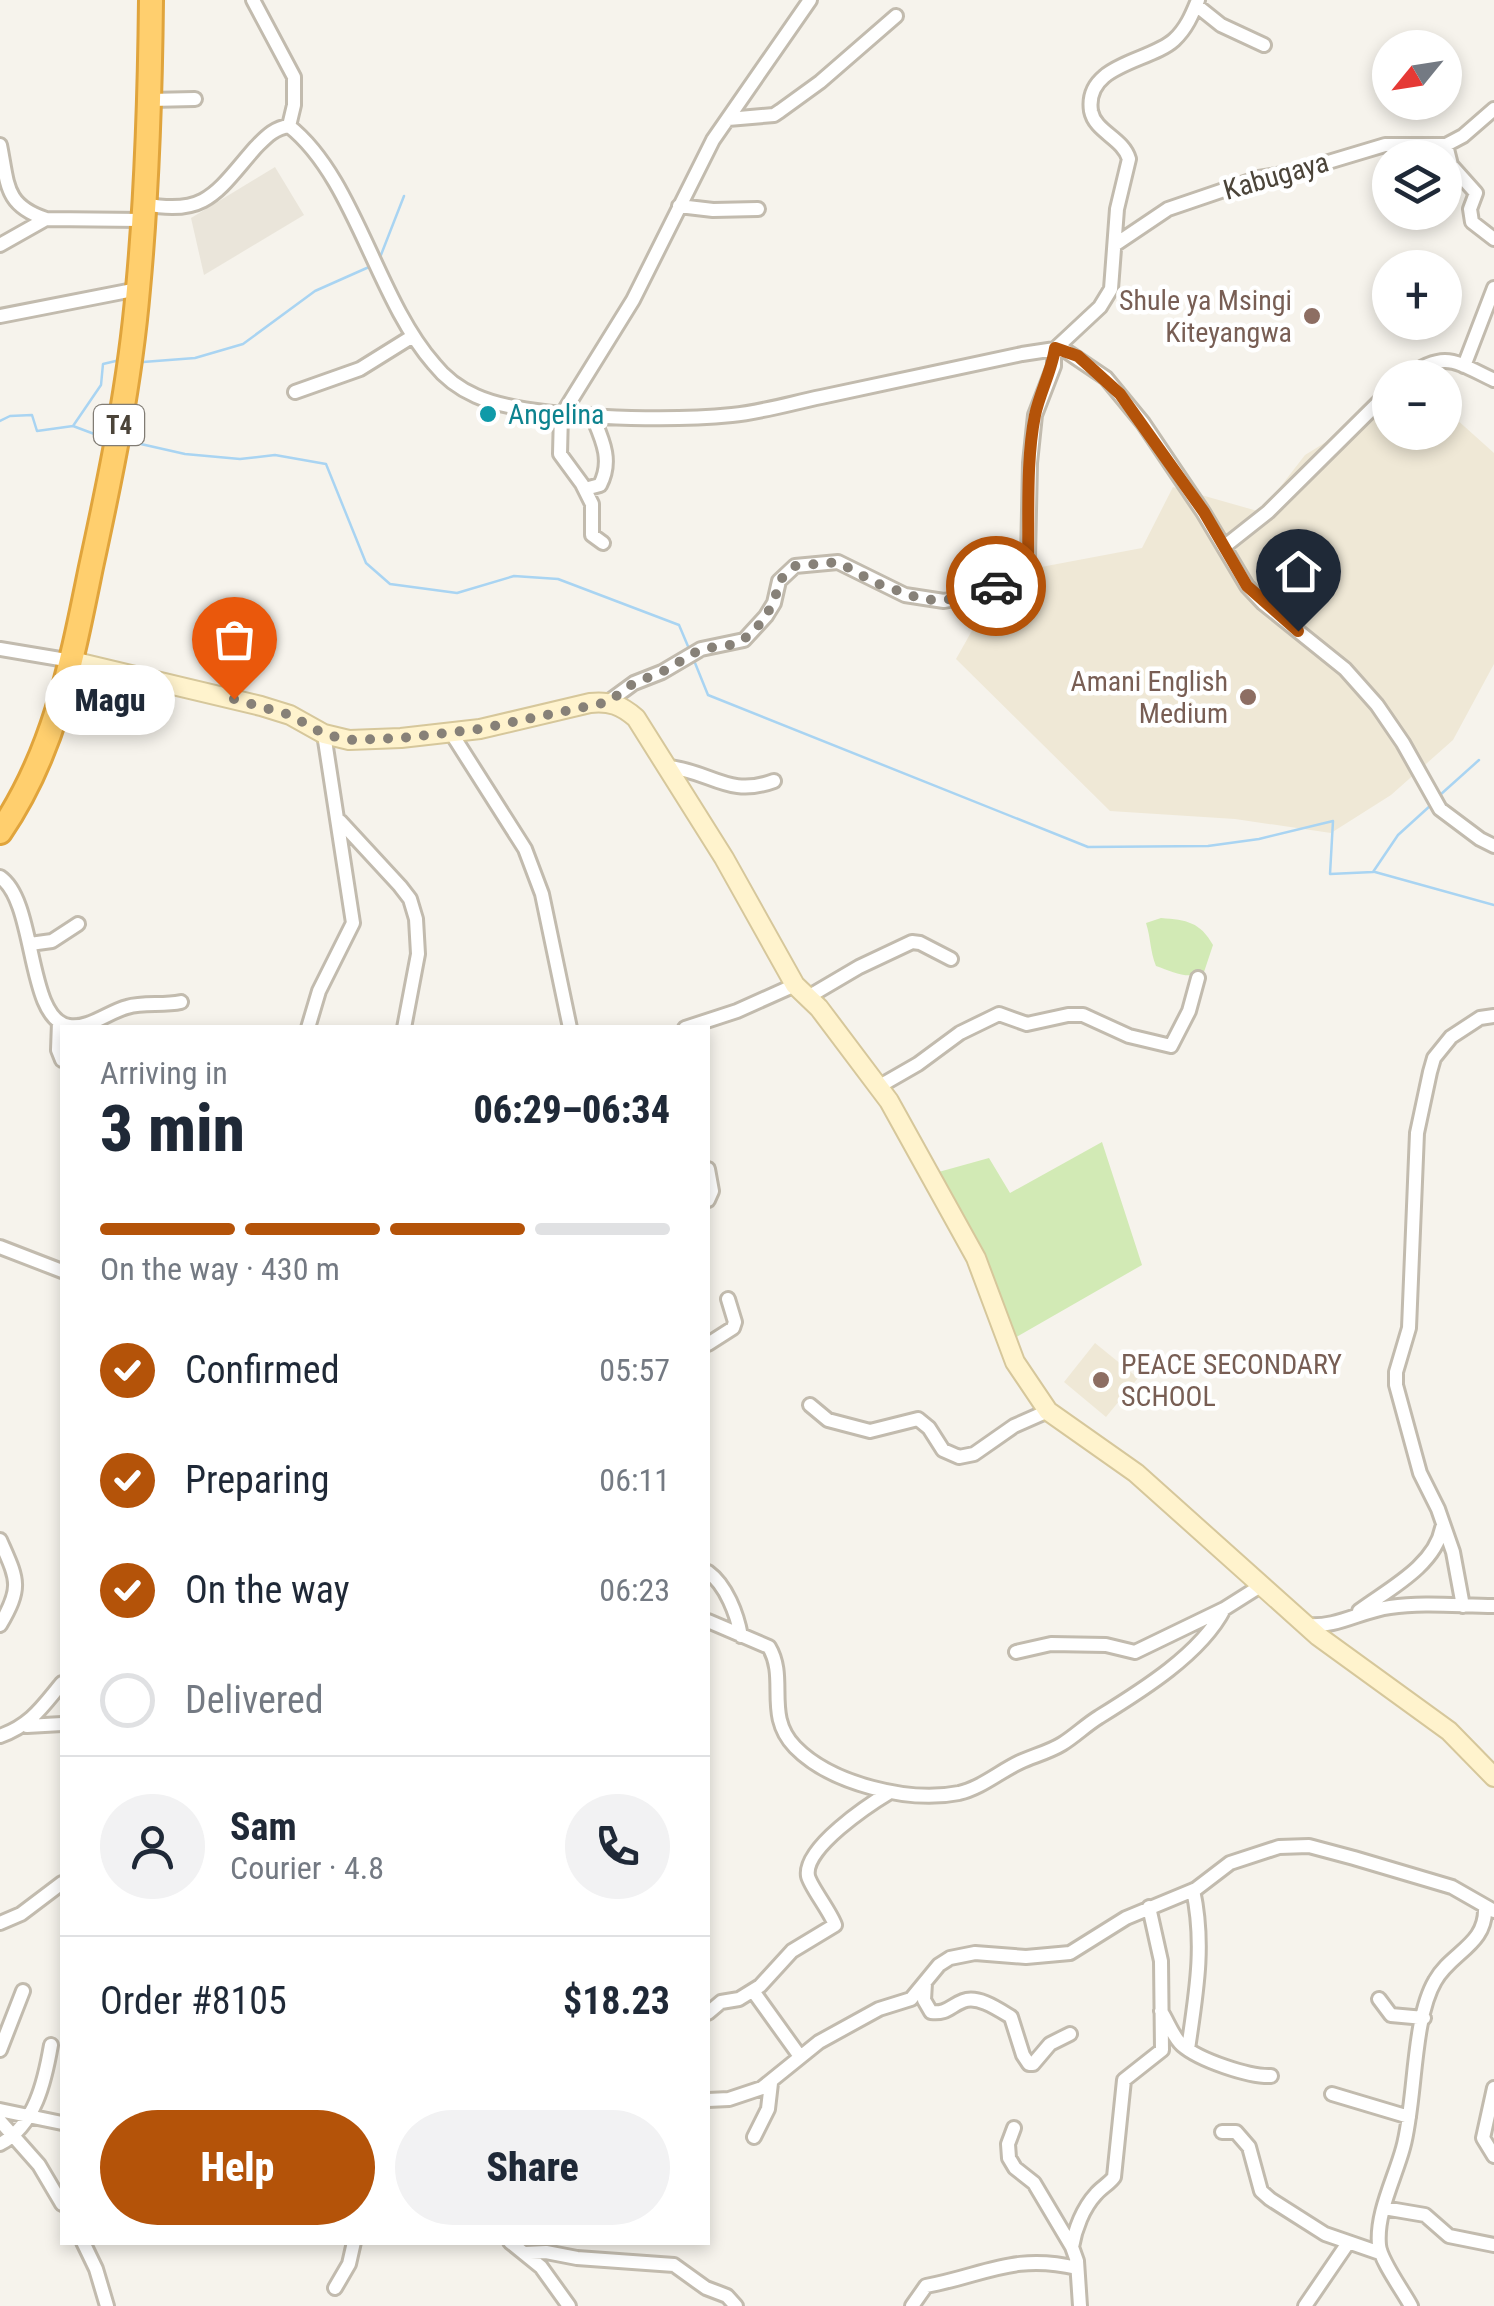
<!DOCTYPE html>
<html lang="en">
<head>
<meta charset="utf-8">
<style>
  body { margin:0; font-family:"Roboto Condensed",sans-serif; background:#f2f2f3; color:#1f2937; height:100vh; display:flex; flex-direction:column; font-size:38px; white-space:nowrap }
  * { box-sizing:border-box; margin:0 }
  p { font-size:32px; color:#747a83 }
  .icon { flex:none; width:55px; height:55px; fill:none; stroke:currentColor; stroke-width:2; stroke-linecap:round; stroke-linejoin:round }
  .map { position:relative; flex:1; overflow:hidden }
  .sheet { position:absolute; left:60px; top:1025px; width:650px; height:1220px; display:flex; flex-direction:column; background:#fff; border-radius:0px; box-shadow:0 5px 15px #0003 }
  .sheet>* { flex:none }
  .needle { width:65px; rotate:240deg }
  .tools { position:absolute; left:1372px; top:30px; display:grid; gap:20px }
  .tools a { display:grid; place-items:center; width:90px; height:90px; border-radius:50%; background:#fff; box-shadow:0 5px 15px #0003; font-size:50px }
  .pin { position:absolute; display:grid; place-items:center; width:85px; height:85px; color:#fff; margin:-102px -42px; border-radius:50% 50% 50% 0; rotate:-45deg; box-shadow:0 0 10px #0007 }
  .pin .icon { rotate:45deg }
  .courier { position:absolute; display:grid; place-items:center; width:100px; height:100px; margin:-50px; border:8px solid #b45309; border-radius:50%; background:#fff; color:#222; box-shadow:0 2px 12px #0007 }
  .bubble { position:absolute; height:70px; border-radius:35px; background:#fff; box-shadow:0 5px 15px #0003; font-size:32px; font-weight:800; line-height:70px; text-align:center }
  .summary em { font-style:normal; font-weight:800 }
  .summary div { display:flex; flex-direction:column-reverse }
  .summary { display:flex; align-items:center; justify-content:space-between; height:170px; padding:0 40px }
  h1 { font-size:65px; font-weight:800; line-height:75px }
  .bar { display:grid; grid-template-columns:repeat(4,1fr); gap:15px 10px; align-content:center; height:120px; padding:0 40px }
  .bar i { height:12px; border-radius:8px; background:#e0e1e3 }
  .bar .selected { background:#b45309 }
  .bar p { grid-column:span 4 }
  .line { display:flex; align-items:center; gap:25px; padding:0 40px; border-top:2px solid #e0e1e3 }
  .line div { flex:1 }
  .round { display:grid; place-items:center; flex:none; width:105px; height:105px; border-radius:52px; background:#f2f2f3 }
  ol { padding:0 40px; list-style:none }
  li { display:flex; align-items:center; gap:30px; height:110px }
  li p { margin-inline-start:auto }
  li .icon { padding:10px; border-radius:50%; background:#b45309; color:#fff; stroke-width:4 }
  li:last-child { color:#747a83 }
  li i { width:55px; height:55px; border:5px solid #e0e1e3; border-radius:50% }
  .action { display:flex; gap:20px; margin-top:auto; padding:20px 40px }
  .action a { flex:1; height:115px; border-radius:60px; background:#b45309; color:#fff; font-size:40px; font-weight:800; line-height:115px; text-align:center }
  .action a+a { background:#f2f2f3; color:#1f2937 }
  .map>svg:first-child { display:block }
</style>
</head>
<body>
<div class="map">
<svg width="1494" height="2306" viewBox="0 0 1494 2306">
  <rect width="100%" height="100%" fill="#f6f3ec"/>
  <path fill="#eae5da" d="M275,167L304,215L204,275L191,218Z"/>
  <path fill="#efe8d6" d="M1384,406H1390V432H1445V415L1455,418L1494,453V664L1453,740L1391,795L1331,833L1235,819L1110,811L956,659L1004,574L1142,548L1173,487L1261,512L1305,455Z
    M1095,1343L1138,1378L1106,1417L1064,1382Z"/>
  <path fill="#d2eab5" d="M1161,918C1187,920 1200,922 1213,945L1204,972C1188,980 1173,972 1156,966C1150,951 1151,939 1146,923Z
    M1102,1142L1142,1265L1013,1339L935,1173L989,1158L1010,1193Z"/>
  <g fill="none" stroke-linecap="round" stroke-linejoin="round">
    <path stroke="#a9d4f2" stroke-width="2.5" d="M379,260L404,196
      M143,362L195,358L243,344L315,291L369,267
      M0,421L10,416L32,415L37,431L73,426L105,438
      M73,426L101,385L103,364L120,360
      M132,442L185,454L240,459L275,455L326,464L366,563L390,584L457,593L514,576L558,579L679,625L690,651
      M693,658L708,695L1088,847L1208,846L1259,839L1333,821L1330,874L1373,872L1398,835L1431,805
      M1440,795L1479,760
      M1375,872L1494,905"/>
    <g stroke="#c2bbae" stroke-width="18">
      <path id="street" d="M253,0L294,77V105L289,126
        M1196,5L1221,25L1264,45
        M150,100L195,99
        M728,119L774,115L780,111L820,82L896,16
        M0,145C8,184 4,205 46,219
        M1446,145L1451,165L1476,193L1470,209L1472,222L1494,239
        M145,204C207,217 218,190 256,147C266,137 274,128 289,126C355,178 376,298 434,364C445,378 460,389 476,396C529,420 672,421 732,415C762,412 792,403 821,397C888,383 955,368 1022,354L1055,349L1066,351L1106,378L1143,423L1203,512L1247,586L1263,603L1345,669L1377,705L1403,743L1440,809L1480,839L1494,846
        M679,206L713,210L758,209
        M1116,244L1168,209L1259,178L1295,172L1385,145H1446L1463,136L1494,109
        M0,245L46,219L142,220
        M0,316L138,289
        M1055,349L1100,307L1111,289L1117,209L1129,159C1123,138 1095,132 1091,111C1084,64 1150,62 1174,40C1186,29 1192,15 1198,0
        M1464,366L1494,288
        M1405,378C1445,350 1454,361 1494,380
        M295,392L360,369L413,336
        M561,413L560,454L582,484L592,504V535L603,543
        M563,413L633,300L713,140L810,0
        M585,489L600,485C613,460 602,439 592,415
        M1225,546L1268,512L1390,391
        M0,649L72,661
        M608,702L634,683L662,672L701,649L744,640L766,616L774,603L779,581L795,566L838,562L905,595L944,601L975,595L1019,571L1028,558L1030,463L1035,415L1054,366V349
        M450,731L525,849L542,894L570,1028
        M668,767C711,771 728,798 774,781
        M340,821L400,886L410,899L416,919L418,954L404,1028
        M0,877C37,902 26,1019 69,1026C89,1029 108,1012 127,1007C144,1002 163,1006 181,1002
        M30,944L52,941L78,924
        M808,997L859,967L912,942L920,943L951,959
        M59,1022L58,1050L62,1060
        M308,1028L319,991L353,923L324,734
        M685,1028L737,1011L795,985
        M878,1087L918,1064L960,1033L999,1014L1027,1024L1068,1015H1083L1129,1036L1171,1046L1189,1011L1198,978
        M708,1169L712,1191L708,1200
        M0,1247L62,1271
        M708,1344L733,1328L735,1322L728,1299
        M810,1405L828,1420L870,1431L918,1419L929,1428L943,1450L959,1457L974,1454L1014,1426L1048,1411
        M0,1540C17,1579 23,1586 0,1625
        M708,1572C726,1585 737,1614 741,1636
        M1463,1606L1453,1552L1438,1509L1420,1473L1396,1385V1372L1409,1328L1417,1133L1430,1072L1434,1058L1451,1037L1480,1018L1494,1016
        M1359,1611C1387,1590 1435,1566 1442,1528
        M708,1621L769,1647C788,1679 764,1715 795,1747C831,1784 909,1803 959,1793C981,1788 999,1772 1020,1762C1033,1756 1049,1752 1062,1744C1075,1736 1086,1725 1099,1717C1141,1691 1201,1654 1224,1609
        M1306,1625C1337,1628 1360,1611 1390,1607C1424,1602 1460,1606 1494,1606
        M1016,1652L1051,1644L1106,1645L1135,1652L1224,1609L1262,1585
        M27,1726L62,1724
        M0,1736C31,1725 42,1707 62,1683
        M0,1923L21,1914L62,1883
        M925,1983L924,2000L931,2012C947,2014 950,2006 963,2001C978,1995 998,2009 1011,2017L1023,2055L1029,2064H1033L1050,2044L1070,2034
        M753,1991L799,2055
        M1379,1999L1391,2015L1424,2018
        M1161,2011C1168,2022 1173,2037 1182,2045C1199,2060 1249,2077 1271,2076
        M708,2013L721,2002L739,1999L760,1986L792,1951L835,1925C830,1911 810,1886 808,1876C803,1848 870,1804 890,1792
        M1188,2049C1196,1994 1205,1945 1193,1890
        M0,2050L23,1991
        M1494,2088L1483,2138L1494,2156
        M1332,2094L1409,2117
        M708,2100L729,2099L762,2088L819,2042L879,2009L911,1999L939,1965L950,1958L975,1953L1026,1957L1070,1953L1126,1918L1196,1889L1230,1863L1279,1847L1309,1846L1354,1858L1452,1887L1494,1911
        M0,2110L62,2123
        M0,2121L39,2165L62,2204
        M1014,2128L1008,2144L1009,2158L1015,2168L1034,2183L1072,2247L1077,2261L1080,2306
        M1222,2132H1236L1249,2147L1261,2191L1270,2199L1325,2234L1380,2253
        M754,2137L768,2109L771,2083
        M0,2144C35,2126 45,2080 51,2045
        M1384,2208L1425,2215L1449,2236L1494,2245
        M83,2242L96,2269L107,2306
        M510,2242L541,2267L569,2306
        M1072,2247C1075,2229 1083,2208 1096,2194C1102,2187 1109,2184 1114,2177L1124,2080L1162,2050L1161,1961L1149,1907
        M525,2253L546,2252L577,2258L674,2265L706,2288L727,2296L736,2306
        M335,2288L349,2264L354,2242
        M912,2306L926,2286C985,2275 1014,2253 1077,2268
        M1305,2306L1348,2243
        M1411,2306C1403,2291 1380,2260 1379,2245C1376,2213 1395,2178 1403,2148C1416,2102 1412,2020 1435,1981C1451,1952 1487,1945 1485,1907"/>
    </g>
    <g stroke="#d6c79b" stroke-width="22">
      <path id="secondary" d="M72,661L261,706L290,715L324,734L349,740L401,738L480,729L590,703C610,701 621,705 636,718L724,858L795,985L819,1008L889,1101L976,1258L1015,1362L1048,1411L1136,1473L1318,1636L1449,1731L1494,1777"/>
    </g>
    <g stroke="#e0a43c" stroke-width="28">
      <path id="highway" d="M0,832C55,752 72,660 91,567C111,475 130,383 138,289C147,193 150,97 151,0"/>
    </g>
    <use href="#street" stroke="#fff" stroke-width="12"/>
    <use href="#secondary" stroke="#fff3cd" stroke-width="18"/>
    <use href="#highway" stroke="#ffcf6e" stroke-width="22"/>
  </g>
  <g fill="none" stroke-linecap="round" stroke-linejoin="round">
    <path stroke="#878178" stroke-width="10" stroke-dasharray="0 18" d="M234,699L290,715L324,734L348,740L402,738L480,729L608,702L634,683L662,672L701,649L736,644L754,632L774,603L779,581L795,566L838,562L876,583L924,600L959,599L996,586"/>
    <path stroke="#b45309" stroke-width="12" d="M996,586L1018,571L1028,558C1029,511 1026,461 1035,415C1040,392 1052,370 1055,348L1078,356L1120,394L1204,512L1247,586L1298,631"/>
  </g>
  <g fill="#8d6e63" stroke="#fff" stroke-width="4">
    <circle cx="1312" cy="316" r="10"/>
    <circle cx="1248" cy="697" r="10"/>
    <circle cx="1101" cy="1380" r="10"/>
  </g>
  <circle fill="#0f9aa8" stroke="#fff" stroke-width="4" cx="488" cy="414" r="10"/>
  <g text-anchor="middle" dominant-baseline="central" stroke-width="9" stroke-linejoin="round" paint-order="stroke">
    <rect fill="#fff" stroke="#817c74" stroke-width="2.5" x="94" y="405" width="50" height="40" rx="8"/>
    <g font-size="25" font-weight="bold" fill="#4b4439">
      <text x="119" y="425">T4</text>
    </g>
    <g font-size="28" fill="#4b4439" stroke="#fff">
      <text transform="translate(1276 176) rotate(-16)">Kabugaya</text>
    </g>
    <g font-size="28" fill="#785e54" stroke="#fff" text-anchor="end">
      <text x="1292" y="300">Shule ya Msingi<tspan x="1292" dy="32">Kiteyangwa</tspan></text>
      <text x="1228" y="681">Amani English<tspan x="1228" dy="32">Medium</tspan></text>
      <text x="1121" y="1364" text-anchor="start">PEACE SECONDARY<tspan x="1121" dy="32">SCHOOL</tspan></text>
    </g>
    <g font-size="28" fill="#0d838f" stroke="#fff" text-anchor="start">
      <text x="508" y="414">Angelina</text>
    </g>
  </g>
</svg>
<div class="tools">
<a><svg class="needle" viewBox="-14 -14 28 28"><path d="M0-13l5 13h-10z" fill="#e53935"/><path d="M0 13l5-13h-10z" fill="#747a83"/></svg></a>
<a><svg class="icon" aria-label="layers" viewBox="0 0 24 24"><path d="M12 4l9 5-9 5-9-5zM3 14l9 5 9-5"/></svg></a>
<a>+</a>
<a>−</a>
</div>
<div class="pin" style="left:234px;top:699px;background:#ea580c"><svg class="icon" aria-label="bag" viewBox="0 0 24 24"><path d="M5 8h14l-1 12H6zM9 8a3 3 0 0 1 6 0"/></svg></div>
<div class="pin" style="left:1298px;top:631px;background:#1f2937"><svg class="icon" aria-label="home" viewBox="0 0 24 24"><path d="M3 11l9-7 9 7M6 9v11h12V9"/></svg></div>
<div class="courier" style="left:996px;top:586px"><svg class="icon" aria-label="car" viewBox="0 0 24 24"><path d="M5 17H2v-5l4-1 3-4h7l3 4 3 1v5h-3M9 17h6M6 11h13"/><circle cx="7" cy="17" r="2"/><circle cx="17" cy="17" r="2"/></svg></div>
<div class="bubble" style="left:45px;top:665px;width:130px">Magu</div>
<section class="sheet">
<div class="summary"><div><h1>3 min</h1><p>Arriving in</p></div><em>06:29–06:34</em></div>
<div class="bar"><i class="selected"></i><i class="selected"></i><i class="selected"></i><i></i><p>On the way · 430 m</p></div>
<ol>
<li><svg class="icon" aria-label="check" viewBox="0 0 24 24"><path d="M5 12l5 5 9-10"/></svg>Confirmed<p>05:57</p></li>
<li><svg class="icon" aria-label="check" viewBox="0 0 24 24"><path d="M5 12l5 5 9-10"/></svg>Preparing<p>06:11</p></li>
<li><svg class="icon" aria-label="check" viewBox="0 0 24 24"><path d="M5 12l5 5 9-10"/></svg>On the way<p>06:23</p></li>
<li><i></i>Delivered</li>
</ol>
<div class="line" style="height:180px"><a class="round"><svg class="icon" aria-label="person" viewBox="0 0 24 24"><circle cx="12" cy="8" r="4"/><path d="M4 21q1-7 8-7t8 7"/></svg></a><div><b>Sam</b><p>Courier · 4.8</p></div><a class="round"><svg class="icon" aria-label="phone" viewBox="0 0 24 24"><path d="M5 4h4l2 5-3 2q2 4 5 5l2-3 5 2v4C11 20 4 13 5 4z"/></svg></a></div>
<div class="line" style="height:130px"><div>Order #8105</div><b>$18.23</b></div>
<div class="action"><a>Help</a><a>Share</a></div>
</section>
</div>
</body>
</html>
